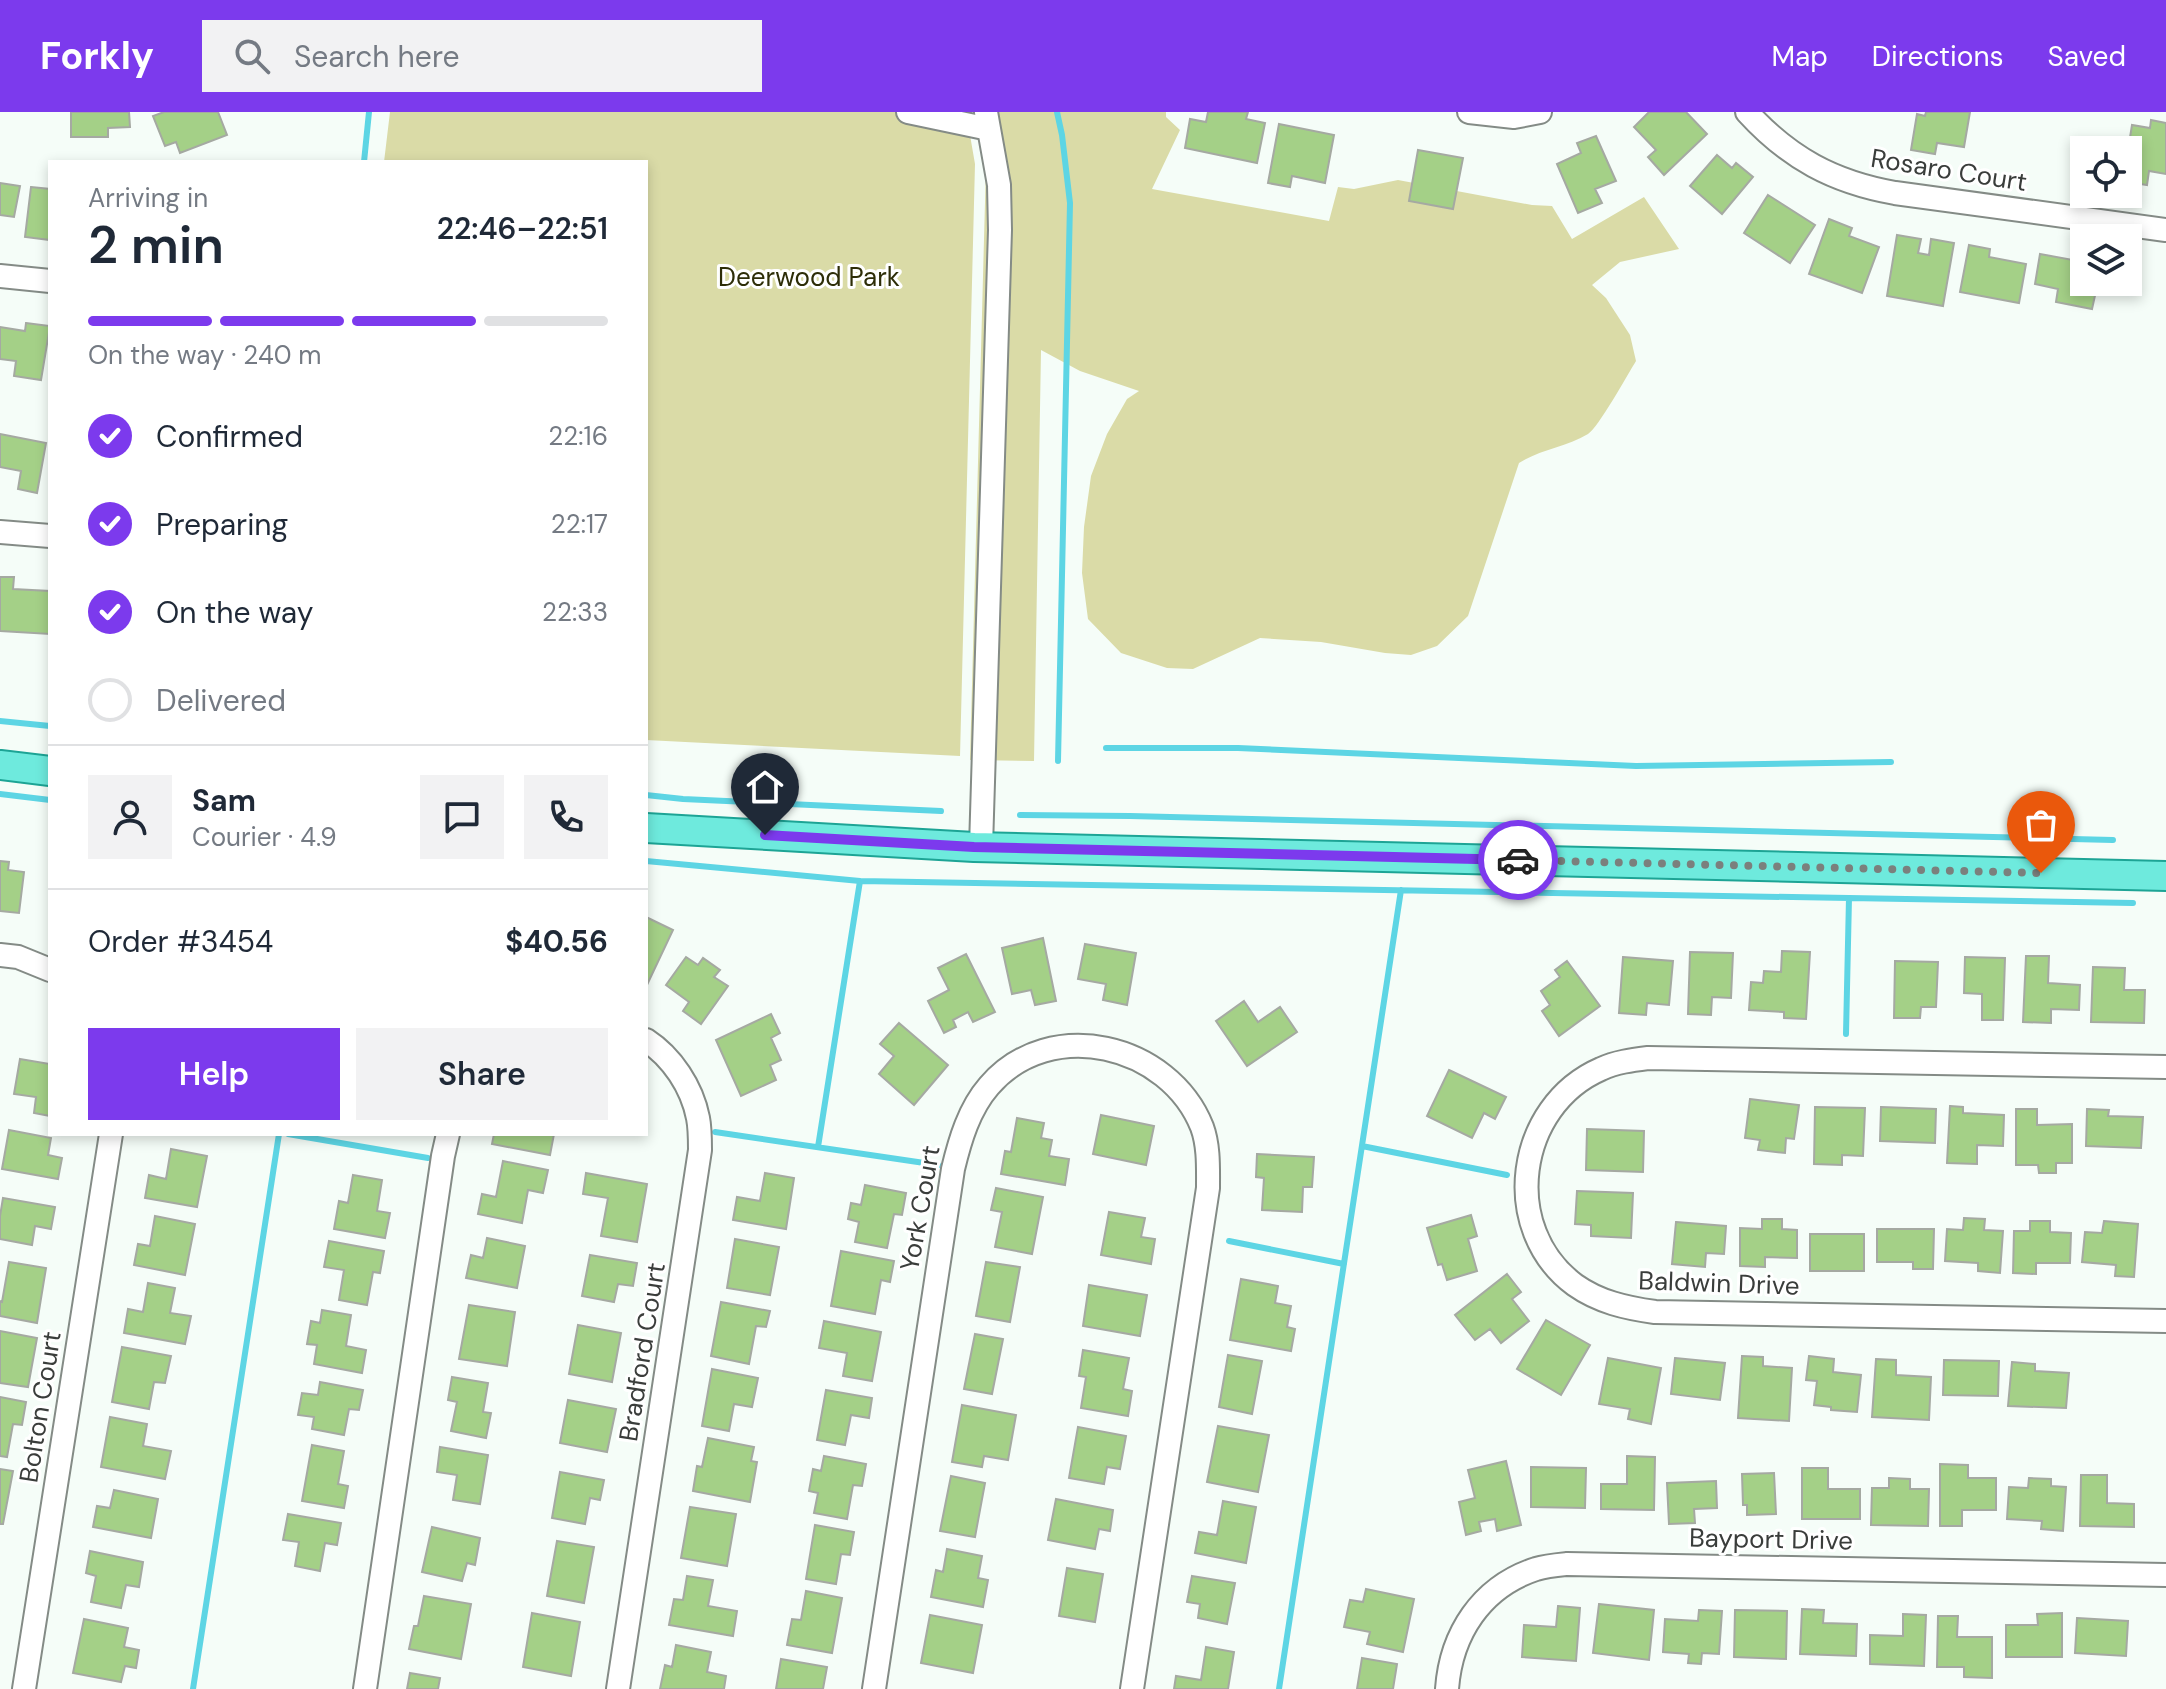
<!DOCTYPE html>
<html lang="en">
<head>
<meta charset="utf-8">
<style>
  body { margin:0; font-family:"DM Sans",sans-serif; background:#f2f2f3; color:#1f2937; height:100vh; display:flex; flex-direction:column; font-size:30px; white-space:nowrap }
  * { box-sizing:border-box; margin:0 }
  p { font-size:26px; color:#747a83 }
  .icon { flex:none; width:44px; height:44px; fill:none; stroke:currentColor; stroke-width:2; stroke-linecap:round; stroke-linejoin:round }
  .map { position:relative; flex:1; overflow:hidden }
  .side { position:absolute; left:48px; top:48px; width:600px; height:976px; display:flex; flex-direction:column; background:#fff; border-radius:0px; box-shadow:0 4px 12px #0003 }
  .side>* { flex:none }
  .controls { position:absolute; left:2070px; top:24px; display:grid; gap:16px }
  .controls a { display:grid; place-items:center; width:72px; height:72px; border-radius:0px; background:#fff; box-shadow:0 4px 12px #0003; font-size:40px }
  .pin { position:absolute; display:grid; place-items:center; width:68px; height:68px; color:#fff; margin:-82px -34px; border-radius:50% 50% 50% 0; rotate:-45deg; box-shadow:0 0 8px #0007 }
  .pin .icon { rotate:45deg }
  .courier { position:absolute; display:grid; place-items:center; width:80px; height:80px; margin:-40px; border:6px solid #7c3aed; border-radius:50%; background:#fff; color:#222; box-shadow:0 2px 10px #0007 }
  .overview em { font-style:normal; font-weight:600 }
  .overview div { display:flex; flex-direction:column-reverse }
  .overview { display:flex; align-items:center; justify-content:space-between; height:136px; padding:0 40px }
  h1 { font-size:52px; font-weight:600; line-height:60px }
  .bar { display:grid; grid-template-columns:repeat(4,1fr); gap:12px 8px; align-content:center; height:96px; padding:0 40px }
  .bar i { height:10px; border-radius:6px; background:#e0e1e3 }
  .bar .active { background:#7c3aed }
  .bar p { grid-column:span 4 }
  .line { display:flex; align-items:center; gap:20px; padding:0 40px; border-top:2px solid #e0e1e3 }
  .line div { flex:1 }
  .round { display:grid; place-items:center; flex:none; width:84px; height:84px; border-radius:0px; background:#f2f2f3 }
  ol { padding:0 40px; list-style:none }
  li { display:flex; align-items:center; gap:24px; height:88px }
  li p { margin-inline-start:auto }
  li .icon { padding:8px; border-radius:50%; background:#7c3aed; color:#fff; stroke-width:4 }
  li:last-child { color:#747a83 }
  li i { width:44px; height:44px; border:4px solid #e0e1e3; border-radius:50% }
  .primary-button { display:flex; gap:16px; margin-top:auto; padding:16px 40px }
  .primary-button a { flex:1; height:92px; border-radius:0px; background:#7c3aed; color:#fff; font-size:32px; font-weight:600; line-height:92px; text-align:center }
  .primary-button a+a { background:#f2f2f3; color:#1f2937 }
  header { display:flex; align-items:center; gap:48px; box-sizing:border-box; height:112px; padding:0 40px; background:#7c3aed; color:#fff }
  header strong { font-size:38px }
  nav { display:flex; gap:44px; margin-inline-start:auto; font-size:28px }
  .search { width:560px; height:72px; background:#f2f2f3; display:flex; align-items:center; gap:20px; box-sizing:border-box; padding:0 28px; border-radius:0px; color:#747a83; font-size:30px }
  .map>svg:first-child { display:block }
</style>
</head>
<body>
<header>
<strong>Forkly</strong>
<div class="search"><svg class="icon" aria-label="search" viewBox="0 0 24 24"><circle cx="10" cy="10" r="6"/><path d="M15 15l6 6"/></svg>Search here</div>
<nav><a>Map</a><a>Directions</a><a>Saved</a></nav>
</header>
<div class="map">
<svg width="2166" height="1577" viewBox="0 0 2166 1577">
  <rect width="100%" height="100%" fill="#f5fdf8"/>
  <path fill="#dadba7" d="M390,0H966L975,52L960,644L646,628V50H384Z
    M977,0H1166V5L1180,18L1152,77L1329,109L1338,75L1354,77L1398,68L1532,93L1552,94L1572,127L1644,85L1679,137L1620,150L1592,173L1606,186L1630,223L1636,249C1628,262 1598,316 1588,322C1567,335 1541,337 1519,351L1468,504L1437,534L1411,543L1385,541L1321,530L1260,526L1193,557L1167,556L1121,541L1088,507L1082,461L1084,415L1091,364L1107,322L1127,287L1139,279L1080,259L1041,238L1034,649L970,648L986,53Z"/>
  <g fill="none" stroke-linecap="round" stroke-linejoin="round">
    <path stroke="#5dd5e4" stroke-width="6" d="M1057,0L1062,23L1070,91L1058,649
      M364,50L369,0
      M0,609L50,614
      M1106,636H1238L1636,654L1891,650
      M0,682L50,688
      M646,683L683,687L941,699
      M1020,703L1130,704L2113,728
      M646,749L860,769L2133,791
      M1846,922L1849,786
      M715,1020L938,1053
      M288,1022L428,1046
      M1362,1034L1507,1063
      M818,1035L860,769
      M1229,1129L1344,1152
      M193,1577L279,1022
      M1279,1577L1401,778"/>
  </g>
  <path fill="#a4d087" stroke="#a5a9a2" stroke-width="2" d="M71,0H129L130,15L108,16V25H71Z
    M164,0H218L227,23L180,41L176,30L165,34L153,4Z
    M1208,0H1248L1246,7L1265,11L1257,51L1185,36L1190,7L1206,10Z
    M1649,0H1686L1707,22L1664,63L1648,45L1656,38L1634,15Z
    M1926,0H1970L1964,35L1937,31L1935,42L1911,38L1917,2L1925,4Z
    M2151,8L2166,11V62L2149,59L2147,73L2128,70V38L2132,13L2150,16Z
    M1279,12L1334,23L1325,71L1292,64L1290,75L1268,71Z
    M1596,24L1616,69L1595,77L1602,91L1578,101L1557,52L1581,41L1577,31Z
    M1418,38L1463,46L1453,97L1409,89Z
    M1717,43L1732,56L1736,51L1753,65L1722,102L1690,74Z
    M0,71L20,74L14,105L0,103Z
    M31,75L50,77V128L25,125Z
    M1768,83L1815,113L1790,151L1744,121Z
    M1829,107L1852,116L1849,124L1879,135L1862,181L1809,162Z
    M1897,123L1921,127L1918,141L1929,143L1931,127L1954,131L1943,194L1887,184Z
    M1969,133L1990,137L1989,145L2026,152L2019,191L1960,180Z
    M2040,142L2084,150V170H2098L2092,197L2056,190L2058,177L2035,172Z
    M26,211L50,214L41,268L14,264L16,249L0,247V215L25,219Z
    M0,322L46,331L37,381L18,377L21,359L0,355Z
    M0,465H14L13,477L50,479V522L0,519Z
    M0,749L9,750L8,758L24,760L19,801L0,799Z
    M646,805L673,818L646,875Z
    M1043,826L1056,889L1035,893L1031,878L1012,882L1002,836Z
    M1085,832L1136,841L1127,893L1103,888L1106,872L1078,867Z
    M1782,839L1810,840L1806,907L1784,906V900L1749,898L1751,870L1763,871L1764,859L1781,860Z
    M1690,840L1733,841L1731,886L1712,885L1711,903L1688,902Z
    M966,842L995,900L973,910L968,900L953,908L956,915L944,921L928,889L949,878L938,856Z
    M2026,844H2049L2048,871L2080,873L2079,898L2051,897V911L2023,910Z
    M686,845L698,853L703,846L720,858L714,865L728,874L701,912L683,899L689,890L666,873Z
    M1623,845L1673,849L1669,893L1647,891L1646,903L1619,901Z
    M1965,845L2005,846L2003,908H1982V882L1964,881Z
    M1567,849L1600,894L1559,924L1542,899L1550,893L1541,879L1560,865L1555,858Z
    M1895,849L1938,850L1936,895H1921L1920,906H1894Z
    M2093,855L2125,856L2124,878H2145L2144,911L2091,910Z
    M1244,889L1258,910L1280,895L1297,920L1247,954L1216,909Z
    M771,902L780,921L771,926L781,948L770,953L776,968L741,984L716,928Z
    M899,911L948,953L914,993L879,962L894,944L880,932Z
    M20,947L50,952V1004L34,1001L36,985L14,982Z
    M1449,958L1506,985L1495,1007L1484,1001L1472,1026L1427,1004Z
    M1750,987L1799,993L1794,1027L1786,1026L1785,1041L1758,1038L1760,1028L1745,1026Z
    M1950,994L1963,995V1001L2004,1003L2003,1034L1977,1033V1052L1947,1051Z
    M1815,995L1865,996L1863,1044L1842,1043V1053L1814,1052Z
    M1881,995L1936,997L1935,1031L1880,1029Z
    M2016,997H2037V1013L2072,1012V1051H2056V1061H2039L2038,1053H2016Z
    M2087,997L2109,998L2108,1004L2143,1005L2141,1036L2086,1034Z
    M1101,1003L1154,1014L1146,1053L1093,1042Z
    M1017,1006L1044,1011L1041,1026L1052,1028L1049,1044L1069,1047L1065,1073L1001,1062L1005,1039L1011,1040Z
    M1587,1017L1644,1019L1643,1060L1586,1058Z
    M9,1018L51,1026L48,1043L62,1046L58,1067L2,1057Z
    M494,1022H554L550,1043L492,1032Z
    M171,1037L207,1044L197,1095L145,1086L149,1063L166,1067Z
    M1257,1042L1314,1045L1312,1075H1303L1302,1100L1262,1098L1264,1066L1256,1065Z
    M503,1049L548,1058L543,1081L528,1078L522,1111L478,1102L482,1082L496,1085Z
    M586,1061L647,1072L637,1130L601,1124L608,1086L583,1082Z
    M765,1061L794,1066L786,1117L733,1108L737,1085L760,1089Z
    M353,1063L382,1068L377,1099L390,1101L385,1126L334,1117L339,1089L348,1091Z
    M865,1073L906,1081L902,1103L894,1102L887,1136L855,1130L859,1110L848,1107L851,1091L861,1093Z
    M996,1076L1043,1085L1032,1142L995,1135L1002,1100L991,1098Z
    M1577,1079L1633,1081L1631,1126L1591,1124V1113L1575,1112Z
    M3,1086L55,1095L51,1117L35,1114L32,1133L0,1127V1104Z
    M1109,1100L1145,1106L1141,1125L1155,1127L1151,1152L1101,1143Z
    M1471,1103L1477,1124L1468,1127L1477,1159L1447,1168L1442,1152L1438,1153L1427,1116Z
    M155,1104L195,1112L185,1163L134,1153L138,1132L150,1134Z
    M1964,1106L1985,1107L1984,1118L2003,1119L2000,1161L1978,1159V1151L1945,1149L1947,1117L1963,1118Z
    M1762,1107H1782V1117L1797,1118V1146L1765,1145V1155L1740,1154V1116L1762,1117Z
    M2030,1109H2050V1120L2071,1121L2070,1151H2036V1162L2013,1161L2014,1119H2030Z
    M2104,1109L2138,1112L2134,1165L2115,1164L2116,1153L2082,1150L2085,1120L2102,1121Z
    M1676,1110L1726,1114L1724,1142L1706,1141L1705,1155L1672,1152Z
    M1877,1117H1934L1933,1157H1913V1150H1877Z
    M1810,1122H1864V1159H1810Z
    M487,1126L525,1134L517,1176L466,1166L471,1143L483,1146Z
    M735,1127L779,1135L770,1183L727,1176Z
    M329,1129L384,1139L380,1161L373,1160L367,1193L339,1188L344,1158L324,1155Z
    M841,1139L894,1149L890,1170L881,1168L875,1202L831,1194Z
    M590,1143L637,1151L633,1174L618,1172L614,1190L582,1184Z
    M9,1150L46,1156L37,1211L0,1204V1189L2,1190Z
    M986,1150L1020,1155L1010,1210L976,1204Z
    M1507,1162L1521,1180L1512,1187L1529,1209L1501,1231L1490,1217L1475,1228L1455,1203Z
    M1241,1167L1278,1174L1275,1191L1291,1194L1287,1215L1295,1217L1291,1239L1230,1228Z
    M148,1171L175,1176L170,1201L191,1204L185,1232L124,1221L128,1197L143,1200Z
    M1089,1173L1147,1183L1140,1224L1083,1214Z
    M721,1190L770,1199L766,1215L756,1214L749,1252L711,1244Z
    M469,1193L515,1200L507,1254L459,1247Z
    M322,1198L351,1203L346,1234L366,1238L362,1261L314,1252L317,1233L307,1232L311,1209L320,1211Z
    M1546,1208L1590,1233L1561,1283L1517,1257Z
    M824,1209L881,1220L872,1269L843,1264L847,1241L819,1236Z
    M578,1213L621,1221L612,1270L569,1262Z
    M0,1219L37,1226L28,1275L0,1271Z
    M975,1222L1003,1227L992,1282L964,1277Z
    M122,1235L171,1244L165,1271L154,1270L149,1297L112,1290Z
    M1083,1238L1129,1246L1123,1277L1132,1279L1128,1304L1081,1296L1086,1265L1079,1264Z
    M1228,1243L1262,1249L1252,1302L1219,1295Z
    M1742,1244L1763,1245V1254L1792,1256L1789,1309L1738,1306Z
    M1809,1244L1834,1247L1833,1260L1861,1263L1857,1300L1831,1298V1295L1814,1293L1817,1269L1806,1268Z
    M1608,1246L1661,1256L1651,1312L1628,1307L1630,1297L1599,1292Z
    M1675,1246L1725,1251L1720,1288L1671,1282Z
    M1876,1247L1896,1248V1263L1931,1265L1929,1308L1872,1305Z
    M1944,1248L1999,1249L1998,1284L1943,1283Z
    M2012,1250L2035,1252V1259L2069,1261L2066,1296L2008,1294Z
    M712,1257L758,1266L752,1295L734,1292L729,1319L702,1314Z
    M452,1265L488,1271L483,1300L491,1301L486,1326L451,1319L457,1290L448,1288Z
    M320,1270L363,1278L359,1298L349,1297L344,1323L312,1317L314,1305L298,1303L302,1281L318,1283Z
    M826,1278L872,1286L869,1306L851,1303L845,1333L817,1328Z
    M0,1285L26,1290L22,1313L13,1312L7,1345L0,1344Z
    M568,1288L616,1297L607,1340L560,1331Z
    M962,1293L1016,1303L1008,1348L984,1344L982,1355L952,1350Z
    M110,1305L147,1312L143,1334L171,1339L165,1367L101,1355Z
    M1218,1314L1269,1323L1258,1380L1207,1370Z
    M1078,1315L1126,1324L1120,1357L1107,1355L1104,1372L1069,1366Z
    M708,1326L754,1335L751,1349L757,1350L750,1390L693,1379L697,1354L702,1355Z
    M312,1333L344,1339L338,1372L348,1374L344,1396L302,1389Z
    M440,1335L488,1343L480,1392L453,1388L457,1363L437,1360Z
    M824,1344L866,1352L862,1374L853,1373L847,1407L814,1401L818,1381L809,1379L813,1357L821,1359Z
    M1627,1344L1655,1345L1654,1398L1601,1397V1372H1627Z
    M1506,1349L1521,1413L1497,1419L1495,1407L1479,1410L1481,1419L1466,1423L1459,1390L1475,1386L1468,1358Z
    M1940,1352L1968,1353V1366H1996V1398H1962V1414H1940Z
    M1531,1355L1586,1356L1585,1396L1531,1395Z
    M1802,1356H1828V1377H1860V1407H1802Z
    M0,1357L13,1359L3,1412H0Z
    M560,1360L604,1368L600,1388L590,1386L585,1412L552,1406Z
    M1774,1361L1776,1402L1747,1403V1393H1743L1742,1362Z
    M2081,1363H2107V1391L2134,1392V1415L2080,1414Z
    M951,1364L985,1371L975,1425L940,1419Z
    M1889,1366L1910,1367V1377H1929L1928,1414L1871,1413L1872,1376H1889Z
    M2029,1366L2051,1367V1374L2066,1375L2063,1419L2041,1417L2042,1409L2007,1407L2009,1375L2028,1376Z
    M1716,1369L1717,1396L1694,1397L1695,1411L1669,1412L1667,1371Z
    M114,1378L158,1387L151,1426L93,1415L97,1394L110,1396Z
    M1056,1387L1113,1398L1110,1419L1099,1417L1095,1437L1048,1428Z
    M1223,1389L1256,1395L1246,1451L1195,1441L1199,1420L1217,1423Z
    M690,1395L736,1402L727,1454L681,1446Z
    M288,1402L341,1411L337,1433L325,1431L320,1459L295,1454L299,1430L283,1428Z
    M815,1413L854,1420L850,1443L841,1442L836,1472L806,1467Z
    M432,1415L480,1426L475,1453L467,1451L462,1469L422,1460Z
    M557,1429L594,1435L584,1491L547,1484Z
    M947,1437L982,1444L978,1466L988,1468L983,1495L931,1485L936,1458L943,1460Z
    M90,1439L143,1450L139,1475L126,1473L121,1496L91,1490L96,1464L86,1461Z
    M1067,1456L1103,1462L1095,1510L1059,1504Z
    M687,1464L713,1468L708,1494L737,1499L733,1524L669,1513L674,1487L683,1488Z
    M1192,1464L1235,1471L1227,1512L1198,1506L1200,1492L1187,1490Z
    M1366,1477L1414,1487L1403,1540L1367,1532L1370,1520L1344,1515L1350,1488L1363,1490Z
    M806,1479L842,1486L832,1541L787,1533L792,1507L801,1508Z
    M424,1484L471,1492L461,1547L409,1537L414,1514H418Z
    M1599,1492L1654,1498L1649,1548L1593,1541Z
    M1558,1494L1580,1496L1576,1549L1522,1545L1524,1513L1556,1515Z
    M1802,1497L1824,1498L1823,1511L1857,1512L1856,1544L1800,1542Z
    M1699,1498L1722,1499L1719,1542L1702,1541L1701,1552L1688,1551L1689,1542L1663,1540L1665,1507L1698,1509Z
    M1735,1498L1787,1499L1786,1547L1734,1545Z
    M532,1501L580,1510L571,1564L523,1555Z
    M2062,1501V1545H2006V1513H2038L2037,1502Z
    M1903,1502L1926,1503L1924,1554L1870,1552V1523L1903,1524Z
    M930,1503L982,1513L973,1561L921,1551Z
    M1938,1504H1958L1957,1525H1992V1566L1964,1565V1555H1937Z
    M2077,1506L2128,1509L2126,1544L2075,1541Z
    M84,1507L128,1516L124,1535L139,1538L136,1556L125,1554L121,1570L73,1561Z
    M676,1533L711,1540L707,1560L726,1564L724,1577H660L665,1553L672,1555Z
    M1206,1535L1234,1540L1228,1577H1174L1176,1564L1201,1568Z
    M1362,1546L1397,1552L1393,1577H1357Z
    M781,1547L827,1555L823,1577H776Z
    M410,1561L440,1566L438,1577H407Z"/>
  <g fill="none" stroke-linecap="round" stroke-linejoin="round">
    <g stroke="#848b86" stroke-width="26">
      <path id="minor" d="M908,0L989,17
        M1469,0L1514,5L1540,0
        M1747,0C1789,46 1833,70 1895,81L2166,118
        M0,164L50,169
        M0,420L50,424
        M981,735L1000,118L999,73L986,0
        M0,843L18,845L50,858
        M2166,955L1648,946C1632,948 1616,950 1601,957C1516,994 1499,1117 1575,1173C1599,1190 1626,1196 1655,1200L2166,1209
        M24,1577L111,1022
        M365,1577L443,1044L448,1022
        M618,1577L700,1038C700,1028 700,1016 698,1006C692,975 672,945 646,928
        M874,1577L953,1057C960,1028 969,997 989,974C1050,903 1169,932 1202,1015C1209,1034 1208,1056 1208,1076L1132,1577
        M1447,1577C1451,1522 1481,1475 1536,1457C1546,1454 1557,1453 1567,1452L2166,1463"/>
    </g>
    <g stroke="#1da495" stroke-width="32">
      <path id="major" d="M0,653L50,659
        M646,716L974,735L2166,764"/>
    </g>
    <use href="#minor" stroke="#fff" stroke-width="22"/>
    <use href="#major" stroke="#6eeadd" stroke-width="28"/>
  </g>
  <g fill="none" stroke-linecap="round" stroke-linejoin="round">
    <path stroke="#7b807d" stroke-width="8" stroke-dasharray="0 14.4" d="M1518,748L2041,761"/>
    <path stroke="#7c3aed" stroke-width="10" d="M765,723L974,735L1518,748"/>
  </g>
  <g text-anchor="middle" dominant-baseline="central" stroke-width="6" stroke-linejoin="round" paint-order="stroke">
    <g font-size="26" fill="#3a3d3b" stroke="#fff">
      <text transform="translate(1949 58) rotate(9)">Rosaro Court</text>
      <text transform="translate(920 1096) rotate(-80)">York Court</text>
      <text transform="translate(1719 1171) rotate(2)">Baldwin Drive</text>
      <text transform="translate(642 1240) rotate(-81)">Bradford Court</text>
      <text transform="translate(40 1295) rotate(-81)">Bolton Court</text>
      <text transform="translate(1771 1427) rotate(1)">Bayport Drive</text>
    </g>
    <g font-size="26" fill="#2d2d07" stroke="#fff">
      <text x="809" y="165">Deerwood Park</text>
    </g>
  </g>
</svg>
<div class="controls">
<a><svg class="icon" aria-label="locate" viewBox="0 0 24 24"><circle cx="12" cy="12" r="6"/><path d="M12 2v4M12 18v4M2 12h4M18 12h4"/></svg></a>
<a><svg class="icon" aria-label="layers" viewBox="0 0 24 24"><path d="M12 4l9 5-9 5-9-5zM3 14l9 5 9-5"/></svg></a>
</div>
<div class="pin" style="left:2041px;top:761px;background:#ea580c"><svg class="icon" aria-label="bag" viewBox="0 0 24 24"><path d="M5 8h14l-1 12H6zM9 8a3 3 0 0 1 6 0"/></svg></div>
<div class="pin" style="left:765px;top:723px;background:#1f2937"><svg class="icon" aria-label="home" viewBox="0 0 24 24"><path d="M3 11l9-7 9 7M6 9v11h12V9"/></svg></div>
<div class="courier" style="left:1518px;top:748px"><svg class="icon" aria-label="car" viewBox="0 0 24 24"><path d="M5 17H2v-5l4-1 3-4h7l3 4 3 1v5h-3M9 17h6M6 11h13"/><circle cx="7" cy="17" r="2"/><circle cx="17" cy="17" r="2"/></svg></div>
<section class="side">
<div class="overview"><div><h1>2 min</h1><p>Arriving in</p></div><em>22:46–22:51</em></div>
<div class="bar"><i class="active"></i><i class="active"></i><i class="active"></i><i></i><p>On the way · 240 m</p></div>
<ol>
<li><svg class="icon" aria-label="check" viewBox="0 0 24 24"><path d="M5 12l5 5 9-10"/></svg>Confirmed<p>22:16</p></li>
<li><svg class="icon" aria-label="check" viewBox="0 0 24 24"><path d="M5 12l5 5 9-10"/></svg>Preparing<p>22:17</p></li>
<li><svg class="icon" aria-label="check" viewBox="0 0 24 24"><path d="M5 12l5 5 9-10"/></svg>On the way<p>22:33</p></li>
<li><i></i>Delivered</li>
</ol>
<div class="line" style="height:144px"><a class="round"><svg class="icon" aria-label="person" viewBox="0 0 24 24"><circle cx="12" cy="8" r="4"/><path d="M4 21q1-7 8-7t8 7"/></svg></a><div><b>Sam</b><p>Courier · 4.9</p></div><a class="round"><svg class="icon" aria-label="chat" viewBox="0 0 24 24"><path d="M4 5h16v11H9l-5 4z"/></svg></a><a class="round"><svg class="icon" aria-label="phone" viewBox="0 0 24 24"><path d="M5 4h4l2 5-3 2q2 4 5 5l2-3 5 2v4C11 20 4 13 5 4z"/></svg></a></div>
<div class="line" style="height:104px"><div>Order #3454</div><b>$40.56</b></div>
<div class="primary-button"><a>Help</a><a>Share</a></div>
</section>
</div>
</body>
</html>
